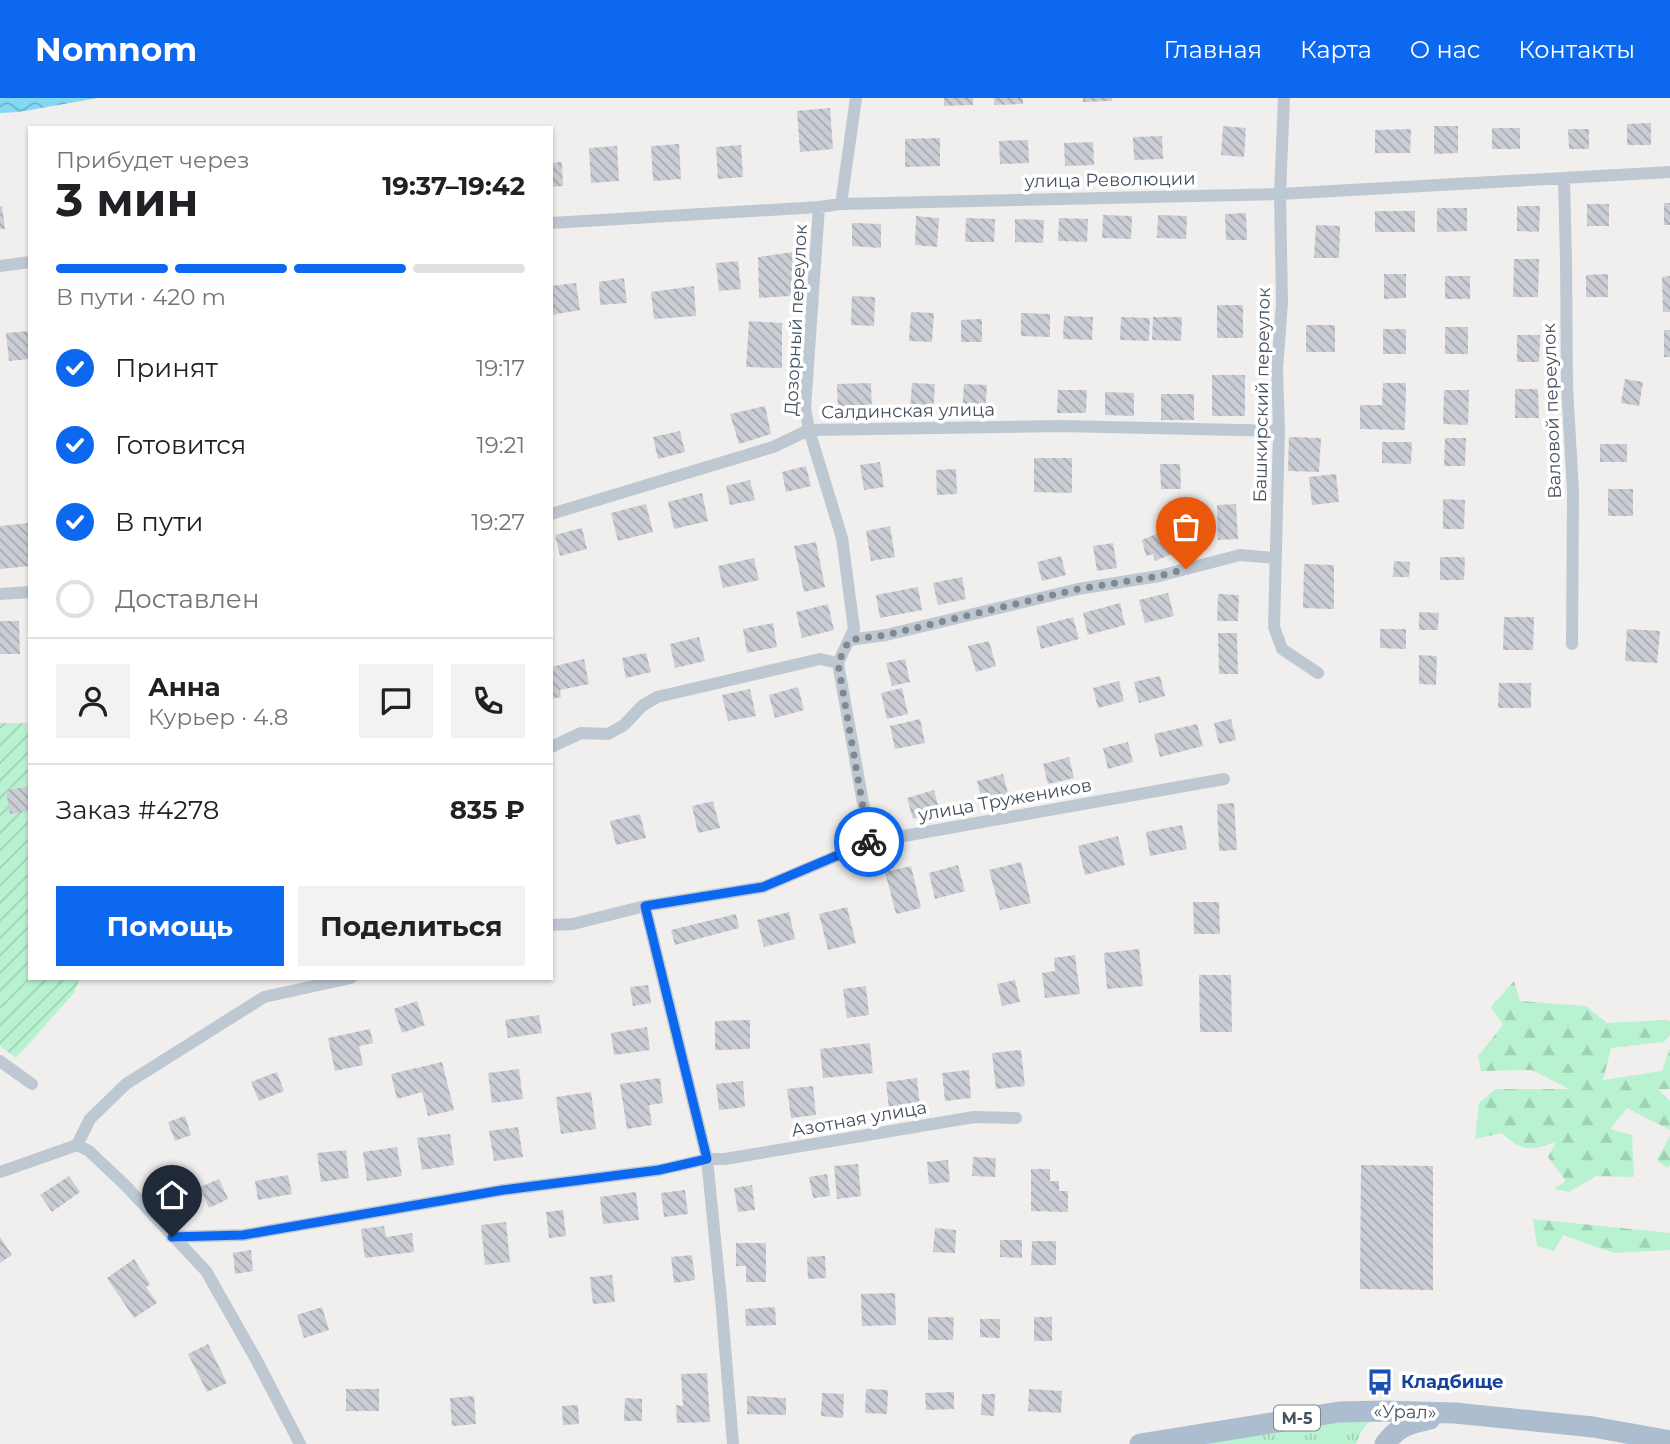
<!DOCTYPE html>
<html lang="ru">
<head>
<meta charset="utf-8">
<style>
  body { margin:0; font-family:Montserrat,sans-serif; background:#f2f2f2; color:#202124; height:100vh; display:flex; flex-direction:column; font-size:26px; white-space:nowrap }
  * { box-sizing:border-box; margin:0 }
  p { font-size:23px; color:#757577 }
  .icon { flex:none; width:38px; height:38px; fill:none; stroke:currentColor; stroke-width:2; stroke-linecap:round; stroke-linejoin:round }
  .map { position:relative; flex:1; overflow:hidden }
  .side { position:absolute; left:28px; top:28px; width:525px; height:854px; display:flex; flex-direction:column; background:#fff; border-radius:0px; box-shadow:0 2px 5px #0004 }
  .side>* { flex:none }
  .pin { position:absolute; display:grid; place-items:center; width:60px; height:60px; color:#fff; margin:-72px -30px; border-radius:50% 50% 50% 0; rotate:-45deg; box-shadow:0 0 7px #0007 }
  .pin .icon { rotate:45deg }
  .courier { position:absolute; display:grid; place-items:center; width:70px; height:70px; margin:-35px; border:5px solid #0b68ef; border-radius:50%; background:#fff; color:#222; box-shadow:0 2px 9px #0007 }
  .summary em { font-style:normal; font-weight:700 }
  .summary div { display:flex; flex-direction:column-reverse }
  .summary { display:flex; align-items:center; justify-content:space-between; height:119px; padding:0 28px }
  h1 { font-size:46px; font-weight:700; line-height:52px }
  .bar { display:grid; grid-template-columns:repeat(4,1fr); gap:10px 7px; align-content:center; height:84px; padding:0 28px }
  .bar i { height:9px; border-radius:5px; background:#e0e0e0 }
  .bar .active { background:#0b68ef }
  .bar p { grid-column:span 4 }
  .line { display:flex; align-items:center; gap:18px; padding:0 28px; border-top:2px solid #e0e0e0 }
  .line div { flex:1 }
  .round { display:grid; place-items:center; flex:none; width:74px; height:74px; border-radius:0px; background:#f2f2f2 }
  ol { padding:0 28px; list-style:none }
  li { display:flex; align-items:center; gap:21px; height:77px }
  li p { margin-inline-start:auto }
  li .icon { padding:7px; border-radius:50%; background:#0b68ef; color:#fff; stroke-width:4 }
  li:last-child { color:#757577 }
  li i { width:38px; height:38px; border:4px solid #e0e0e0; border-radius:50% }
  .button { display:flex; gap:14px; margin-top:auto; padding:14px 28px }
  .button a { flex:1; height:80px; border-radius:0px; background:#0b68ef; color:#fff; font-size:28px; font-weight:700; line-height:80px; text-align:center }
  .button a+a { background:#f2f2f2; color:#202124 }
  header { display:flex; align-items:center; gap:42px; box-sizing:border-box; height:98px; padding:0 35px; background:#0b68ef; color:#fff }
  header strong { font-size:33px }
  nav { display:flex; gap:38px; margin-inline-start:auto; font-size:24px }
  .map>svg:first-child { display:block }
</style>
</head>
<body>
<header>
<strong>Nomnom</strong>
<nav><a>Главная</a><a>Карта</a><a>О нас</a><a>Контакты</a></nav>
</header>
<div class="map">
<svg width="1670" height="1346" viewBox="0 0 1670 1346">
  <defs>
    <pattern id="grass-tufts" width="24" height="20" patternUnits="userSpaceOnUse" patternTransform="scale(1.75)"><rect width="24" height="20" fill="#b9f2d1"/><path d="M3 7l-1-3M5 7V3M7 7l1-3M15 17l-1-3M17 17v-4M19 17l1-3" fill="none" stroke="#a0d1b6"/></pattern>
    <pattern id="forest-firs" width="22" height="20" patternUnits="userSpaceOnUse" patternTransform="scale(1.75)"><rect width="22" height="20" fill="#b9f2d1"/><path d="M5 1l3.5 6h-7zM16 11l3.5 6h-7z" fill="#a0d1b6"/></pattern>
    <pattern id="garden-furrows" width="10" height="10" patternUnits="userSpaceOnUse" patternTransform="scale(1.75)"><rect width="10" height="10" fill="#b9f2d1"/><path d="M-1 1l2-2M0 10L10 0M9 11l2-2" fill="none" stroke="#a0d1b6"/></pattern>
    <pattern id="water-waves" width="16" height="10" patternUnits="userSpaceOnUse" patternTransform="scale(1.75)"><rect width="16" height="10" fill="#83d8f3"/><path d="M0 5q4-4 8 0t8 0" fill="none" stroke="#6db2c8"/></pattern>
    <pattern id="building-back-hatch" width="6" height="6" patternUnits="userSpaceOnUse" patternTransform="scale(1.75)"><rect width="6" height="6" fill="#cacdd4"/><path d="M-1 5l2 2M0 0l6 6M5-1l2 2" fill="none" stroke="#a6a9af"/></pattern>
  </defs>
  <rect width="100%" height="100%" fill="#f1eeee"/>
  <path fill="url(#grass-tufts)" d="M1371,1321L1361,1334L1356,1346H1189L1274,1330Z"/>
  <path fill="url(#forest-firs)" d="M1514,883L1520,903L1586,908L1607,925L1665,922L1670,923V937L1664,944L1611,950L1603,982L1662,973L1670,950V991H1658L1670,1003V1032L1627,1010L1610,1031L1632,1037L1634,1079L1596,1078L1569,1094L1554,1091L1566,1083L1548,1059L1556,1044C1531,1053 1522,1054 1502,1035L1475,1041L1479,1005L1496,991H1569L1532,972L1481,973L1478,958L1503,927L1491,909Z
    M1670,1038V1067L1667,1070L1657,1062Z
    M1533,1121L1670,1135V1152L1614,1155L1563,1137L1554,1153L1537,1148Z"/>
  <path fill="url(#garden-furrows)" d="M0,625H30V880H80L74,895L16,960L0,948Z"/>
  <path fill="url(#water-waves)" d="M0,0H98L19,14L0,15Z"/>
  <path fill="url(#building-back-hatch)" d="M944,0H973V7L944,8Z
    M994,0H1023V6L994,7Z
    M1083,0H1112V3L1083,4Z
    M830,10L833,51L800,54L797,13Z
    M1651,25V47H1627V26Z
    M1223,28L1246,30L1244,59L1221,57Z
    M1434,28H1458V55L1434,56Z
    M1492,30H1520V51H1492Z
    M1411,31L1410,55H1375V32Z
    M1568,31H1589V51H1569Z
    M1162,38L1163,61L1134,62L1133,39Z
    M940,40V68L905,69V41Z
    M1028,42L1029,65L1000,66L999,43Z
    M1093,44L1094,67L1065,68L1064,45Z
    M679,46L681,81L653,83L651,48Z
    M741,47L743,79L718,81L716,49Z
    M617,48L619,83L591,85L589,50Z
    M562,64L563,88L551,89V65Z
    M1664,105H1670V127H1664Z
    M1587,106H1609V128H1587Z
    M0,108H2L5,131H0Z
    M1517,108H1540L1539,134L1517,133Z
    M1437,110H1467V133L1437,134Z
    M1375,113H1415V134H1375Z
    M1246,115L1247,142H1226L1225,116Z
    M1103,117L1132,118L1131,141L1102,140Z
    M1158,117L1187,118L1186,141L1157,140Z
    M916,118L939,120L937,149L915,147Z
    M966,120L995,121L994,144H965Z
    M1059,120L1088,121L1087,144L1058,143Z
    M1015,121L1044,122L1043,145L1015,144Z
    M852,125L881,126V150L852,148Z
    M1316,127L1340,128L1339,160H1314Z
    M793,154L791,198L759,200L758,159Z
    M1514,161H1539L1538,199H1513Z
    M738,163L741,191L719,193L716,165Z
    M1384,176H1406V200L1384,201Z
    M1608,176V199H1586V177Z
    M1445,178H1470V201H1445Z
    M1670,178V214H1663L1662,179Z
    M624,180L627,205L600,207L599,184Z
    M576,185L580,212L551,217V188Z
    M694,188L696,218L654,221L651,194Z
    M852,198L875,199L874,228L851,227Z
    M1217,207H1243V240H1217Z
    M911,214L934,215L932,244L909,243Z
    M1021,215L1050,216V239L1021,238Z
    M1064,218L1093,219L1092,242L1063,241Z
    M1121,219L1150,220L1149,243L1120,242Z
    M1153,219H1182L1181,243L1152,242Z
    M982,221V244H961V222Z
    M749,223L782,225V270L746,269Z
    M1306,227H1335V254H1306Z
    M1445,229H1468V256H1445Z
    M1383,231H1406V256H1383Z
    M1664,232H1670V259H1664Z
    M29,233L30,261L9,263L6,235Z
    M1517,237H1540L1539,264H1517Z
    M1212,277H1245V318H1212Z
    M1625,281L1643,284L1639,308L1621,305Z
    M871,285L872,316L838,317L837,286Z
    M912,285L935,286L933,315L910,314Z
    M1383,285H1406L1405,332L1360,331V307H1382Z
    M964,286L987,287L985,316L962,315Z
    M1515,291H1538L1539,320H1515Z
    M1058,292H1087L1086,315H1057Z
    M1444,292H1469L1468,327L1443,326Z
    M1105,294L1134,295V318L1105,317Z
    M1161,296H1194V322H1161Z
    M765,308L771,336L739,346L730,316Z
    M680,333L685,354L658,361L653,339Z
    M1289,339L1321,340L1319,374L1288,373Z
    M1445,340H1466L1465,368H1444Z
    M1382,344H1412L1411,366L1382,365Z
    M1600,346H1627V364H1600Z
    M1034,360H1072V395L1034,394Z
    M880,364L884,389L864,392L860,367Z
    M1160,366H1180L1181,391H1161Z
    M806,368L811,388L786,394L782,374Z
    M956,371L957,396L937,397L936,372Z
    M1336,376L1339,404L1312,407L1309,379Z
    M750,382L755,402L730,407L726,388Z
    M1608,391H1633V418H1608Z
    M702,395L708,423L674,431L668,404Z
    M1443,401L1465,402L1464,431H1443Z
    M646,406L653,434L618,443L611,415Z
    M1236,406L1238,441L1218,442L1217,407Z
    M30,425V468L0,471V428Z
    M890,428L895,459L871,463L866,433Z
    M582,430L587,451L560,458L555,437Z
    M1171,434L1174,455L1155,463L1153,456L1146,458L1142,442L1158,435Z
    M816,444L825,489L804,494L794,448Z
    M1113,445L1117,470L1097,473L1093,448Z
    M1061,458L1066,477L1042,483L1037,464Z
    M1440,459H1465L1464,482H1440Z
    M754,460L759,482L723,490L718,468Z
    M1394,463L1410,464L1409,479H1393Z
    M1304,466L1334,467V511L1303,510Z
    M962,479L966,501L938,507L933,485Z
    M918,489L922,512L880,520L876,497Z
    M1168,495L1174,518L1145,525L1139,502Z
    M1218,496L1239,497L1238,523H1217Z
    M1120,505L1125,527L1088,537L1083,515Z
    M828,506L834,532L802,540L796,514Z
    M1419,514L1439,515L1438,532H1419Z
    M1073,519L1079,541L1041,551L1036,529Z
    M1504,519H1534L1533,552H1503Z
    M0,523H19L20,556H0Z
    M773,525L777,549L747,555L743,531Z
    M1380,531H1406V551L1380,550Z
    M1627,531L1660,533L1657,565L1625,563Z
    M1218,535H1237L1238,576H1219Z
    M699,539L705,563L675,570L670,546Z
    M989,543L996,568L976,574L968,548Z
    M646,555L651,574L626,580L622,560Z
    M1419,557L1437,558L1436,587L1419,586Z
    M584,561L589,586L560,592L561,599L551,601V569Z
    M905,561L910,584L892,588L886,565Z
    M1160,578L1165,598L1139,605L1134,584Z
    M1119,583L1124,603L1098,610L1093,590Z
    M1499,585H1531V610H1498Z
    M798,589L804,612L775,620L769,597Z
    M902,590L908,616L887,621L881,595Z
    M750,591L756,618L728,623L722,597Z
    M920,621L925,645L895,651L890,628Z
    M1231,621L1236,642L1219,646L1214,625Z
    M1197,626L1203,648L1160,659L1154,636Z
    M1128,644L1133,664L1108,671L1103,650Z
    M1069,659L1074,680L1048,686L1043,666Z
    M1003,676L1008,696L982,703L977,683Z
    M27,689L30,713L10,716L6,692Z
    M934,692L940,714L913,721L907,700Z
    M713,703L720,730L698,735L692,708Z
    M1234,705L1237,752L1219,753L1217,706Z
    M640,716L646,740L616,747L610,723Z
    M1182,727L1187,751L1150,758L1146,734Z
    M1118,738L1125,767L1085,777L1078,748Z
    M1021,764L1031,805L1000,812L989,772Z
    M958,767L965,793L935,801L929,775Z
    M911,768L921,810L896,816L885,774Z
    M1193,804H1219L1220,836H1194Z
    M847,809L856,845L828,852L819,816Z
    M789,814L795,841L764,849L757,822Z
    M736,816L739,830L675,847L671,832Z
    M1139,851L1143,888L1107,891L1104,855Z
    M1075,857L1080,896L1045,900L1042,875L1055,873L1054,860Z
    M1199,877H1231L1232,934H1200Z
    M1015,882L1020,904L1002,908L997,886Z
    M648,887L651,905L633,908L630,889Z
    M866,888L869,917L847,920L843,891Z
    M417,903L425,927L402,935L394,911Z
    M539,917L542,935L508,940L505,922Z
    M750,922V951L715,952V923Z
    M647,929L650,952L614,957L611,935Z
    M370,931L373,945L359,948L363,967L335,973L328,940Z
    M870,945L873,975L823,980L820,951Z
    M1021,952L1025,988L996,991L992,955Z
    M442,964L454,1012L428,1018L422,994L397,1001L391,976Z
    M519,971L523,1001L492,1005L488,975Z
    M969,972L971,1000L945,1003L942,975Z
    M277,974L284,993L259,1003L251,984Z
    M660,980L663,1005L649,1007L652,1027L627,1031L620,986Z
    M917,980L920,1008L889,1011L886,984Z
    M743,983L745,1009L719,1012L716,986Z
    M813,988L816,1017L791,1020L787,991Z
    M591,994L596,1031L561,1036L556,999Z
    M185,1018L191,1037L175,1043L168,1024Z
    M518,1029L523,1059L494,1063L489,1033Z
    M450,1036L454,1067L422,1072L417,1040Z
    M397,1049L402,1078L367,1083L363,1054Z
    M346,1052L349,1080L321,1084L317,1055Z
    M973,1059L996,1060L995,1079L972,1078Z
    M948,1062L950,1084L929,1086L927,1064Z
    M858,1066L861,1098L837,1101L834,1068Z
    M1361,1067L1433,1068V1192L1360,1191Z
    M1031,1071H1050V1083H1059V1093H1068V1114L1031,1113Z
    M827,1076L830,1098L813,1100L809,1079Z
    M288,1077L292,1096L258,1102L255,1083Z
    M69,1078L80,1094L52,1114L40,1097Z
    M219,1081L228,1101L209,1110L200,1089Z
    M752,1087L755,1112L738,1114L734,1090Z
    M685,1092L688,1116L664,1119L661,1095Z
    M636,1094L639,1122L603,1126L600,1099Z
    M563,1112L566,1138L549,1140L546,1114Z
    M506,1124L510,1164L485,1167L481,1127Z
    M384,1128L386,1139L412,1135L414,1154L365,1160L361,1131Z
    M935,1130L956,1132L955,1155L933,1154Z
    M0,1139L12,1157L0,1165Z
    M1000,1142H1022V1160L1000,1159Z
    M1032,1143H1056V1167H1031Z
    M736,1145H766V1184H746V1168H736Z
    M251,1152L253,1173L235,1176L233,1155Z
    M692,1157L695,1182L674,1185L671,1159Z
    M825,1158L826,1180L808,1181L807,1159Z
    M134,1161L150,1186L146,1189L157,1205L134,1220L107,1180Z
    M612,1177L615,1204L593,1206L590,1179Z
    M895,1195L896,1227L862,1228L861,1196Z
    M322,1209L329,1232L304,1240L297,1217Z
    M775,1209L776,1227L746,1228L745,1211Z
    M928,1219H954L953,1242H928Z
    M1034,1219H1052V1243H1034Z
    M980,1221H1000V1240L980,1239Z
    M208,1246L227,1285L207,1294L188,1256Z
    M707,1275L710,1324L677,1325L676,1307L683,1308L681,1276Z
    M346,1291H379V1313H346Z
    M866,1291L888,1292L887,1316L865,1315Z
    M1029,1291L1062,1293L1061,1315L1028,1313Z
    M954,1294V1311L926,1312L925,1295Z
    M822,1295L844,1296L843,1320L821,1318Z
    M982,1296H995L994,1318L981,1317Z
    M474,1298L476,1326L452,1328L450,1300Z
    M747,1298L786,1300V1317L747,1316Z
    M625,1300L642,1301V1323H624Z
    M578,1307L579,1326L563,1327L562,1308Z"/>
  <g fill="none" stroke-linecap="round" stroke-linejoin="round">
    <path stroke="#bec8d2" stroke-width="12" d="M1284,0L1280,96L1282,205L1277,271L1279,333L1274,529L1282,551L1318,575
      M1564,80L1566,161L1567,289L1573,393L1572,546
      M841,106L856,0
      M819,109L805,310L809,332L842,440L854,531L838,565L870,744
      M551,125L819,109L841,106L1280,96L1670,74
      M0,168L30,164
      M551,416L773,349L809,332L1061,328L1279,333
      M0,496L30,494
      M849,542L886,537L1078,491L1159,478L1240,457L1276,460
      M551,649L581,635L608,636L624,627L642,608L657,599L820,561L838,565
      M645,808L707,1061L721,1201L733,1346
      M551,827L573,826L645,808L763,789L870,744L1224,681
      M0,963L32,986
      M77,1047L89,1053L125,1087L206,1173L257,1263L300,1346
      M0,1074L77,1047L90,1021L126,986L264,899L351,880
      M172,1139L243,1137L503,1092L659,1072L707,1061H725L974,1019L1016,1020"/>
    <path stroke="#acbdd0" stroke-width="21" d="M1140,1346L1339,1314L1384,1313L1455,1315L1593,1329L1670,1343
      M1385,1346C1398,1328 1408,1326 1430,1321"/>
  </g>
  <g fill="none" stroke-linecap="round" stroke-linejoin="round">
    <path stroke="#818890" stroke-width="7" stroke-dasharray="0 12.6" d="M869,744L838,565L849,542L886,537L1078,491L1159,478L1186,471"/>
    <path stroke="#0b68ef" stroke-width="9" d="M172,1139L243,1137L503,1092L659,1072L707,1061L645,808L763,789L869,744"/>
  </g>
  <defs>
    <g id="bus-bare" transform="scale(2.1)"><path d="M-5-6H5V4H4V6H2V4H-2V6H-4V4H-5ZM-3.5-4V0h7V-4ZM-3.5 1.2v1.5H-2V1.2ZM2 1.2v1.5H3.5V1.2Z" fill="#1a4fb4" stroke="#fff" stroke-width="2.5" paint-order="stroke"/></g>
  </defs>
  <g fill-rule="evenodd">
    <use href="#bus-bare" x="1380" y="1284"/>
  </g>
  <g text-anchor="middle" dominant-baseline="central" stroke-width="7" stroke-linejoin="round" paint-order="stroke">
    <rect fill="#fff" stroke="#7d858e" stroke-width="2" x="1274" y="1307.5" width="46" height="25" rx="5"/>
    <g font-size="16" font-weight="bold" fill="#45515e">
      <text x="1297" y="1320">М-5</text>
    </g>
    <g font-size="18" fill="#45515e" stroke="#fff">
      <text transform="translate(1110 82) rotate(-1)">улица Революции</text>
      <text transform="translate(796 222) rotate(-87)">Дозорный переулок</text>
      <text transform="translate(1262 297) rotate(-89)">Башкирский переулок</text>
      <text transform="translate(908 313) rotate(-1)">Салдинская улица</text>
      <text transform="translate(1552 313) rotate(-92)">Валовой переулок</text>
      <text transform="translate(1005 702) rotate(-10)">улица Тружеников</text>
      <text transform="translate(859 1021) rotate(-10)">Азотная улица</text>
      <text transform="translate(1405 1314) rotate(1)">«Урал»</text>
    </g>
    <g font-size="18" font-weight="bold" fill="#164399" stroke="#fff" text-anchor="start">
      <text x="1401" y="1284">Кладбище</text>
    </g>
  </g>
</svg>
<div class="pin" style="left:1186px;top:471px;background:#ea580c"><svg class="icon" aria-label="bag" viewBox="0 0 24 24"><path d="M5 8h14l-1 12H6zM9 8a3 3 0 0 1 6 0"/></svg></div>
<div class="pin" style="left:172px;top:1139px;background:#1f2937"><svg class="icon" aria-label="home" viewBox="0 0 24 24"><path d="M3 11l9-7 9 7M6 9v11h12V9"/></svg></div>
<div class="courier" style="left:869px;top:744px"><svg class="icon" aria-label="bike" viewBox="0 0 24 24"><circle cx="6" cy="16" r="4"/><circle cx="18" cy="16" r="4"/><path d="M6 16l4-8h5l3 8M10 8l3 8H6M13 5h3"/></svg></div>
<section class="side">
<div class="summary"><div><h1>3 мин</h1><p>Прибудет через</p></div><em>19:37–19:42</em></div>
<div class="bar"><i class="active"></i><i class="active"></i><i class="active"></i><i></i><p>В пути · 420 m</p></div>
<ol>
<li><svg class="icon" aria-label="check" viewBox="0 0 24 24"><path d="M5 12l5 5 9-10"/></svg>Принят<p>19:17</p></li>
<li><svg class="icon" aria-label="check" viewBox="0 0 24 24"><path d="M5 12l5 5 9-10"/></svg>Готовится<p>19:21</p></li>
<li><svg class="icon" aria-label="check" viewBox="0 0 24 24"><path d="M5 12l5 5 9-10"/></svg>В пути<p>19:27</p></li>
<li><i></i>Доставлен</li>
</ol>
<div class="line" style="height:126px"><a class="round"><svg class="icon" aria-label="person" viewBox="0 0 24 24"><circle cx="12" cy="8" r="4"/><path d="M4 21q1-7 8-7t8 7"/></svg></a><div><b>Анна</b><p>Курьер · 4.8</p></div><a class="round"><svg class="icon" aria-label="chat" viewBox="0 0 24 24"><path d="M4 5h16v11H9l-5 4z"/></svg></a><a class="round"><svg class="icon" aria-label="phone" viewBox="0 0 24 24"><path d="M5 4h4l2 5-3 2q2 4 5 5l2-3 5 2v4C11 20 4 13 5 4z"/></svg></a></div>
<div class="line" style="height:91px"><div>Заказ #4278</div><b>835 ₽</b></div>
<div class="button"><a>Помощь</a><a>Поделиться</a></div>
</section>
</div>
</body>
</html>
